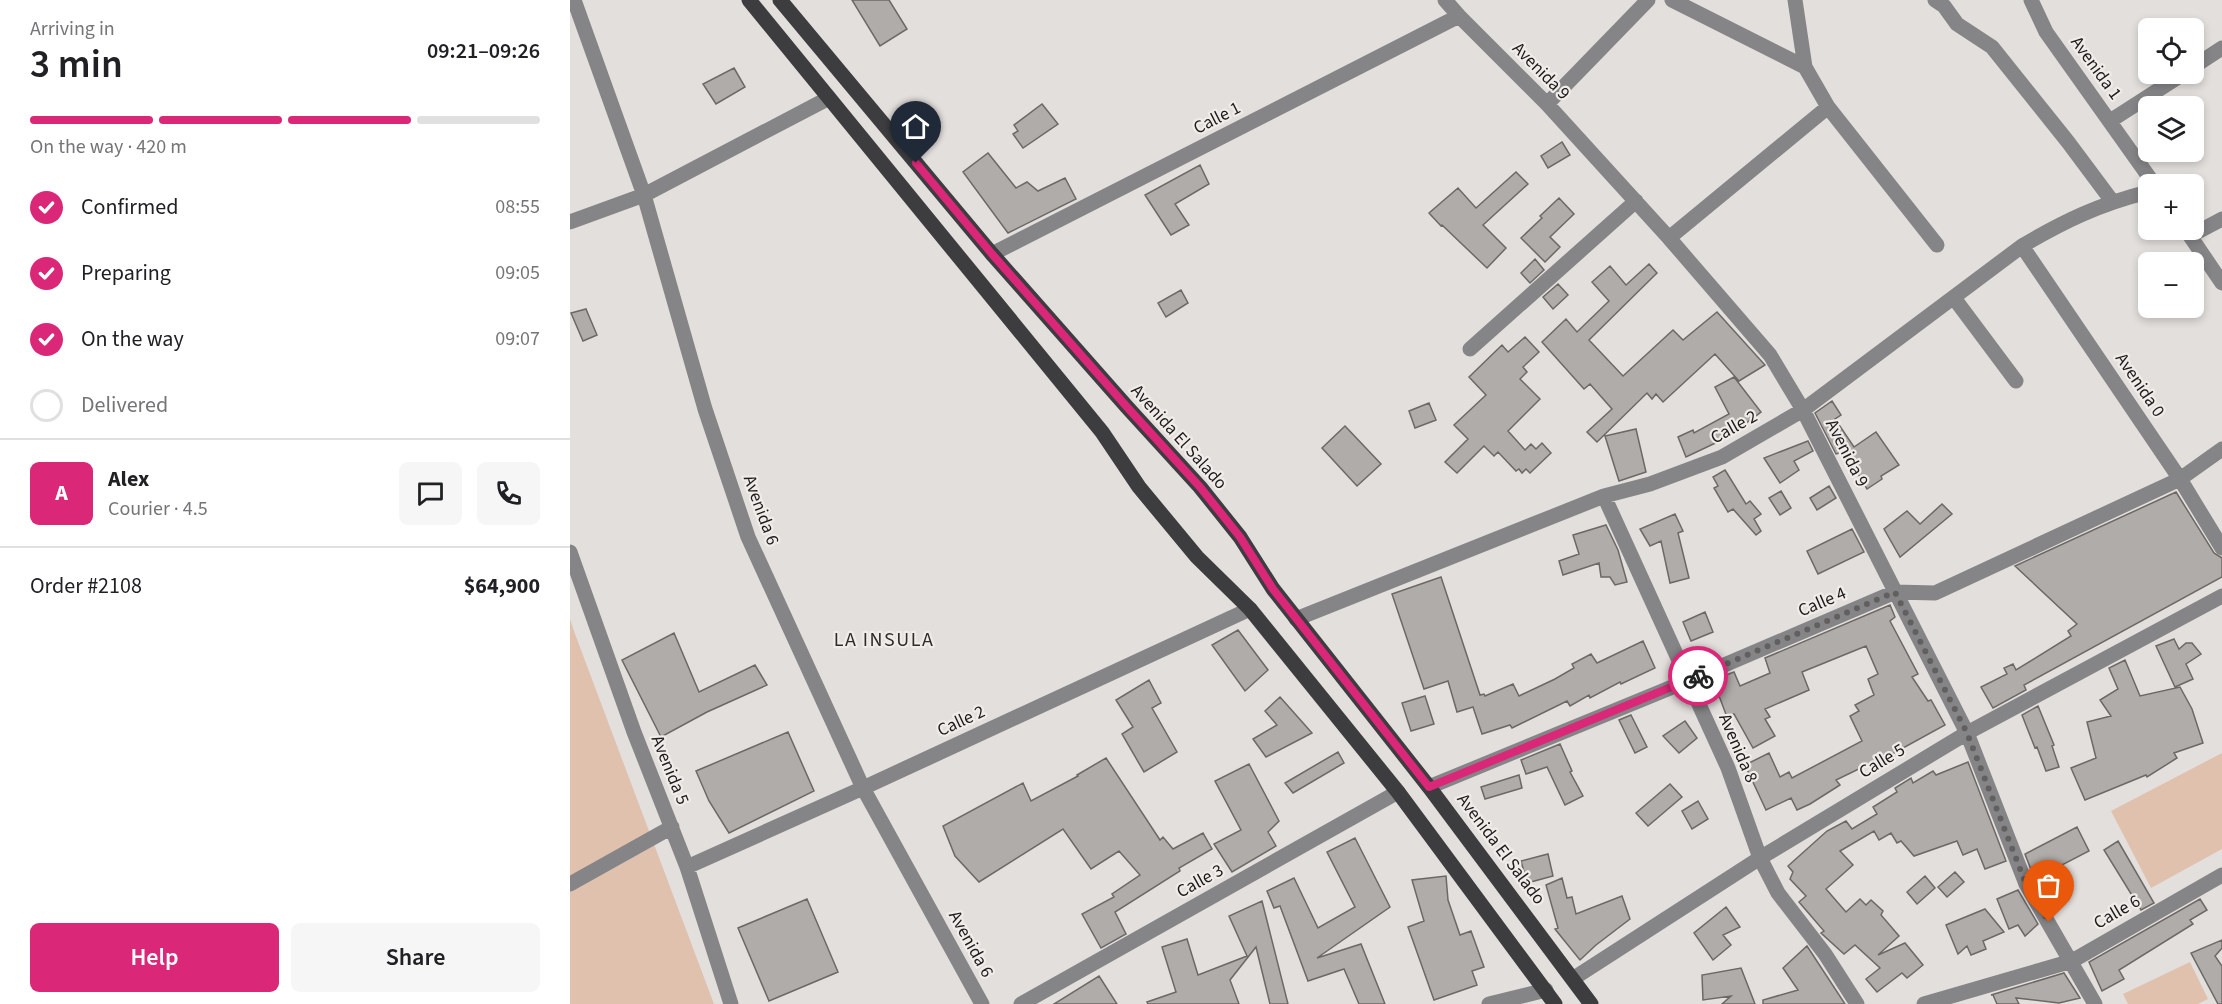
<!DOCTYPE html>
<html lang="en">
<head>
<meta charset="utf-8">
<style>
  body { margin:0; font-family:"Source Sans 3",sans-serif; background:#f6f6f6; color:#202124; height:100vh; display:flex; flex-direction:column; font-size:22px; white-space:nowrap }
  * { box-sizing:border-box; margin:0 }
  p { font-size:20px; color:#757577 }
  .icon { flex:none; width:33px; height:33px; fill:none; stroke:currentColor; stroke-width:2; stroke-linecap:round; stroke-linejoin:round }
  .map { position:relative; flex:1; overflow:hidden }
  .panel { display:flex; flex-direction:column; background:#fff; width:570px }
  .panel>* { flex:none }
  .buttons { position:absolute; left:1568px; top:18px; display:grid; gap:12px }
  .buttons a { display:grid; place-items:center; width:66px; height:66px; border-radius:9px; background:#fff; box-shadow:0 3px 9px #0003; font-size:30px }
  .pin { position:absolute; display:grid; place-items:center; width:51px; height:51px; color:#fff; margin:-62px -26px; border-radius:50% 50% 50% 0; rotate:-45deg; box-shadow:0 0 6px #0007 }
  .pin .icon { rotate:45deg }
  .courier { position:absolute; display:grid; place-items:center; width:60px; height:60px; margin:-30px; border:4px solid #db2777; border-radius:50%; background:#fff; color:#222; box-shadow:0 2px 8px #0007 }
  .overview em { font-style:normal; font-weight:600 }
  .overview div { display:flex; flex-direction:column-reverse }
  .overview { display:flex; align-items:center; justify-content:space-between; height:102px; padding:0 30px }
  h1 { font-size:39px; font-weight:600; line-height:45px }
  .bar { display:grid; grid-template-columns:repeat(4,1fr); gap:9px 6px; align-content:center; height:72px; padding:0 30px }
  .bar i { height:8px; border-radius:4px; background:#e0e0e0 }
  .bar .active { background:#db2777 }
  .bar p { grid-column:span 4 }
  .line { display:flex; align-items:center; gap:15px; padding:0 30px; border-top:2px solid #e0e0e0 }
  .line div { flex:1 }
  .round { display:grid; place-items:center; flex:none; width:63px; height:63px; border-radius:9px; background:#f6f6f6 }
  ol { padding:0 30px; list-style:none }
  li { display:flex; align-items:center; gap:18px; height:66px }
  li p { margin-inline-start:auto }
  li .icon { padding:6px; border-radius:50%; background:#db2777; color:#fff; stroke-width:4 }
  li:last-child { color:#757577 }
  li i { width:33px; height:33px; border:3px solid #e0e0e0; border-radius:50% }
  .button { display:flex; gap:12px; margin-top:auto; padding:12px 30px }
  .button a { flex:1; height:69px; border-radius:9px; background:#db2777; color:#fff; font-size:24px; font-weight:600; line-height:69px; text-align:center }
  .button a+a { background:#f6f6f6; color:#202124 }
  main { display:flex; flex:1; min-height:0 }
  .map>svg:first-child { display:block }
</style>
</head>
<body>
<main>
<section class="panel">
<div class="overview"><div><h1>3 min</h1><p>Arriving in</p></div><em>09:21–09:26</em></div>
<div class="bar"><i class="active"></i><i class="active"></i><i class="active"></i><i></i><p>On the way · 420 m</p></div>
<ol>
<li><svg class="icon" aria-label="check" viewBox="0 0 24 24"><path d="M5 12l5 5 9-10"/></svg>Confirmed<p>08:55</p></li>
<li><svg class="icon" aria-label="check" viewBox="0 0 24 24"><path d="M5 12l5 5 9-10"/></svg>Preparing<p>09:05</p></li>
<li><svg class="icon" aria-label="check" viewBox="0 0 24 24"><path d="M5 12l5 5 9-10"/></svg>On the way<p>09:07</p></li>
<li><i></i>Delivered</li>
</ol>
<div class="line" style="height:108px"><b class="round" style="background:#db2777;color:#fff">A</b><div><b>Alex</b><p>Courier · 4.5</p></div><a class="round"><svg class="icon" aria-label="chat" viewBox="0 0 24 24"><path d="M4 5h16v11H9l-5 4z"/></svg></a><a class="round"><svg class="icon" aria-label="phone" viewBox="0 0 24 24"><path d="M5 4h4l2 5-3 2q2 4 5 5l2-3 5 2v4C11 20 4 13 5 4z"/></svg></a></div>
<div class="line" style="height:78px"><div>Order #2108</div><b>$64,900</b></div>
<div class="button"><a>Help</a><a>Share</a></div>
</section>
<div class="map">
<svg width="1652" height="1004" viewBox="0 0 1652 1004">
  <rect width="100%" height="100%" fill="#e3dfdc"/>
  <path fill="#e0c1ad" d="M0,619L5,634L144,1004H0Z
    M1652,753V849L1581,888L1541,811Z
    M1620,962L1638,999L1628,1004H1558L1553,994Z"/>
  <path fill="#b0aca9" stroke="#6c6866" stroke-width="1.5" d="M282,0H319L337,29L310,46Z
    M164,68L175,87L146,104L133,84Z
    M472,104L488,124L453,148L443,134L448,131L444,125Z
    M992,142L1000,155L978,168L971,156Z
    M418,153L446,188L457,182L468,191L495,178L506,199L438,233L393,172Z
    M630,165L639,184L605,204L619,225L601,235L575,195Z
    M946,172L958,184L913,225L936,248L917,268L872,225L871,226L859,213L888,188L906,208Z
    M989,198L1004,214L980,237L990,247L975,262L951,238L972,218L970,216Z
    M965,259L974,270L960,283L951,273Z
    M1079,264L1087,273L1019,340L1053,376L1103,330L1113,340L1147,312L1195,365L1169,381L1145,354L1093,402L1086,394L1082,399L1077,393L1027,442L1017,432L1042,409L1020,384L1014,389L972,342L996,319L1007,332L1039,301L1022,282L1040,266L1056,285Z
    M988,284L998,295L983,309L973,297Z
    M611,290L618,303L596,317L588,303Z
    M16,309L27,335L13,341L1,313Z
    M955,337L969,352L953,367L957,372L950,379L970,399L938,431L955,450L961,444L966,449L972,443L981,453L960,473L956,469L952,473L949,469L946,471L928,452L924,456L914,446L887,473L875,462L898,439L884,425L916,395L899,377L932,345L938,352Z
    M1164,377L1191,412L1156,438L1116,457L1108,437L1123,430L1124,433L1159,414L1145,387Z
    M1262,401L1271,415L1265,419L1284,447L1306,432L1329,465L1311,476L1312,479L1297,489L1284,467L1280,469L1270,453L1266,454L1245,413Z
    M859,403L866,420L845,428L839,411Z
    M775,426L811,464L787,486L752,448Z
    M1066,429L1076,472L1049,481L1035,436Z
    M1238,441L1243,451L1224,461L1229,470L1210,483L1194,458Z
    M1155,470L1176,504L1180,501L1191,514L1184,519L1191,531L1186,535L1163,509L1158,512L1144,488L1148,486L1143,477Z
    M1259,486L1266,498L1247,510L1240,498Z
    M1211,491L1221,508L1210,515L1199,498Z
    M1606,492L1644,553L1652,558V577L1454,685L1456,690L1423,708L1411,687L1437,674L1434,668L1443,664L1446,670L1501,636L1498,631L1507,624L1445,566Z
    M1372,504L1382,514L1330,557L1314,529L1337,511L1350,524Z
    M1105,514L1113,531L1108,533L1119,578L1100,583L1091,541L1080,546L1070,529Z
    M1036,525L1048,550L1057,582L1045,585L1040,577H1031L1029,563L993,575L989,561L1009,554L1003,535Z
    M1282,529L1294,552L1248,574L1237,551Z
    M871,577L910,695L914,694L915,696L943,684L949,696L985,679L1004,668L1002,664L1021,654L1027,663L1073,641L1085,668L1051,684L1050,682L1020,698L1019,695L1000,706L997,701L942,728L940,725L912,734L903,707L887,712L878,681L854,689L822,594Z
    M1320,605L1325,617L1320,621L1348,674L1342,677L1358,701L1361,700L1375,725L1304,764L1303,762L1266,780L1270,785L1240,804L1227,810L1221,798L1196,810L1175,765L1199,753L1210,777L1219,772L1222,778L1292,741L1280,716L1289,711L1285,705L1304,695L1298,679L1308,674L1296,646L1232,672L1239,690L1195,709L1200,717L1195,719L1205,736L1183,748L1164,714L1157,717L1143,680L1164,672L1170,686L1200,673L1195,658Z
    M1135,612L1143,632L1121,641L1113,622Z
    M668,630L698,670L675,691L642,645Z
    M104,633L129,692L185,665L197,685L137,712L91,737L52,660Z
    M1604,639L1609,649L1616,643H1622L1631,654L1616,664L1623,679L1605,687L1586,646Z
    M1555,660L1570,696L1610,687L1622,709L1633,743L1604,753L1607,758L1577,777L1576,775L1515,800L1501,768L1526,758L1517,722L1541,716L1530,700L1548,689L1539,668Z
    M579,680L591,703L582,708L607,752L574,772L552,734L563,727L546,700Z
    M855,696L864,724L841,731L832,703Z
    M710,697L742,733L696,757L683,739L707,725L695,711Z
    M1468,706L1484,745L1482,746L1489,767L1476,771L1467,747L1465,748L1452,715Z
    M1061,715L1077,747L1065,753L1049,720Z
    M1115,721L1127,738L1109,753L1093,736Z
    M218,732L244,791L159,833L139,801L126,771Z
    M990,744L1002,771L1000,772L1013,796L995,805L977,767L956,774L951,760Z
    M768,752L774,763L723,793L715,783Z
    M536,758L590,840L593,837L603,849L633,833L642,849L609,868L610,871L545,912L556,934L531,948L512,914L544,897L542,894L570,875L549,851L521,869L493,829L409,882L385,856L373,826L453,783L461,801L508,776L507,775Z
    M1398,762L1436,861L1415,869L1407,849L1393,855L1387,841L1344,856L1331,841L1327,843L1321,833L1309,840L1304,831L1270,851L1283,865L1256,889L1276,912L1290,899L1296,905L1301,900L1313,911L1311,915L1329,936L1308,955L1335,943L1353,965L1337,978L1332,973L1307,992L1296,979L1310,968L1285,945L1274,954L1251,933L1254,931L1229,902L1236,896L1220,879L1223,872L1218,866L1257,831L1276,821L1282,829L1307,814L1303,807L1327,792L1325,788L1341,778L1343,783L1363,771L1366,775Z
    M679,764L709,821L698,832L706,846L662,872L644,844L671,830L645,781Z
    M949,775L952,788L915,799L911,787Z
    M1100,784L1112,797L1078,826L1066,813Z
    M1128,801L1138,819L1122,829L1112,811Z
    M1507,827L1519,851L1484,869L1498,896L1480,906L1465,880L1455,854Z
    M785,838L820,907L747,958L791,944L815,1004H789L774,969L738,981L710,906L704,908L697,891L724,878L748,928L785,907L757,852Z
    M1548,841L1584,903L1571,910L1534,850Z
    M978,854L983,876L957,883L951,861Z
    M1385,872L1394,882L1377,897L1368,887Z
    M876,876L878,900L890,935L901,931L914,967L902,971L907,985L864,1000L838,927L854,921L842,880Z
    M1355,876L1365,888L1347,904L1337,892Z
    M992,878L997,898L1002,897L1006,914L1052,896L1060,919L1026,945L1010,960L985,929L988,928L976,885Z
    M1448,890L1468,924L1455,936L1448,925L1439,929L1427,899Z
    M237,899L268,972L199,1001L168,928Z
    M1630,899L1637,910L1620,920L1623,924L1549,970L1554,979L1532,991L1519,962Z
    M692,901L718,1004H700L686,947L660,980L669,1004H578L577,1002L606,992L592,947L617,939L628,975L677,956L659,916Z
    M1156,907L1170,927L1153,935L1161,945L1143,960L1124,933Z
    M1415,909L1434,932L1413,941L1416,949L1401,955L1397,946L1388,954L1376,925Z
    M1652,940V948L1645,956L1652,966V1004H1648L1621,953Z
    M1237,946L1275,1004H1193V1000L1228,990L1213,968Z
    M1171,968L1185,1004H1152L1161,996L1133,1000L1132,975Z
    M1494,973L1510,998L1489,1003L1446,998L1449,1004H1427L1423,995H1421Z
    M529,976L547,1004H484Z"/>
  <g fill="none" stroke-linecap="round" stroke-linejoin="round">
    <path stroke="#858587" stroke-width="15" d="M4,0L74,195L135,409L178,537L293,788L412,1004
      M875,0L889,16L977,104L1099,238L1200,355L1233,410L1397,733L1456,884L1525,1004
      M1102,0L1235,67
      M1225,0L1235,67L1258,107L1367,245
      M1365,0L1374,6L1387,24L1422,47L1498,142L1542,201
      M1461,0L1476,32L1584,184
      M1623,67L1652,48
      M977,104L1078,0
      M1540,121L1613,74
      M0,222L74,195L259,98
      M1616,230L1652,283
      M1620,236L1652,219
      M1099,238L1258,107
      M1452,246L1610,479L1652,548
      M422,254L889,16
      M1384,298L1446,381
      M900,349L1066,201
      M1034,496L1158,768L1190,858L1208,893L1255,954L1287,1004
      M0,552L64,732L117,867L161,1004
      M726,619L1034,496L1080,484L1152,457L1233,410L1452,246C1494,221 1530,204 1578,192
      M859,787L1117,681L1325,592L1365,593L1610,479L1652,449
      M117,867L293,788L680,609
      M0,884L102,827
      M1004,978L1190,858L1397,733L1652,596
      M451,1004L828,792
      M919,1004L976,990
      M1354,1004L1502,961L1652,875"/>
    <path stroke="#3d3d40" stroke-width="15" d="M179,0L532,432L569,487L627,557L680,609L828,792L985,1004
      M210,0L422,254L557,407L630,487L670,537L703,589L859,787L1021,1004"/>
  </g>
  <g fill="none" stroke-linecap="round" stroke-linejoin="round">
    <path stroke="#62605f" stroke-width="6" stroke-dasharray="0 10.8" d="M1128,676L1325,592L1397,733L1456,884L1479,922"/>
    <path stroke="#db2777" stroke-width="8" d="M346,163L422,254L557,407L630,487L670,537L703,589L859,787L1128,676"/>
  </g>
  <g text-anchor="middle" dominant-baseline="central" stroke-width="4.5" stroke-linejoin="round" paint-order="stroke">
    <g font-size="18" fill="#1d1c1b" stroke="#f0ece9">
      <text transform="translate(1526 68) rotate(54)">Avenida 1</text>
      <text transform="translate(971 71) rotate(45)">Avenida 9</text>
      <text transform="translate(647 118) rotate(-27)">Calle 1</text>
      <text transform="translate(1570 385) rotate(56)">Avenida 0</text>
      <text transform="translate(1164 427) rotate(-29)">Calle 2</text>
      <text transform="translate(609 437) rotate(48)">Avenida El Salado</text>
      <text transform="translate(1277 453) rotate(63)">Avenida 9</text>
      <text transform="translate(191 510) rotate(70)">Avenida 6</text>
      <text transform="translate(1252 602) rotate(-23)">Calle 4</text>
      <text transform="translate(391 721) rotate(-25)">Calle 2</text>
      <text transform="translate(1168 748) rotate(67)">Avenida 8</text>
      <text transform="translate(1312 761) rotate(-31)">Calle 5</text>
      <text transform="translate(100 770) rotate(68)">Avenida 5</text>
      <text transform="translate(931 849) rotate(53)">Avenida El Salado</text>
      <text transform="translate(630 881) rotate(-29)">Calle 3</text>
      <text transform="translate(1547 912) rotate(-30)">Calle 6</text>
      <text transform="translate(401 944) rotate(61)">Avenida 6</text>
    </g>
    <g font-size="20" letter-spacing="1.5" fill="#2f2c2a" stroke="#f0ece9">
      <text x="314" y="640">LA INSULA</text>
    </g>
  </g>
</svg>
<div class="buttons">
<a><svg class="icon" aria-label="locate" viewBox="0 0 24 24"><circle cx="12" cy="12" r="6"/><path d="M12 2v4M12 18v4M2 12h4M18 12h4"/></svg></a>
<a><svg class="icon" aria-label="layers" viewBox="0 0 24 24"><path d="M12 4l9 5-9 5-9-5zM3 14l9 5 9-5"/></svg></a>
<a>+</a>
<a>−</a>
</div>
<div class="pin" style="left:1479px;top:922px;background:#ea580c"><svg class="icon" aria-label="bag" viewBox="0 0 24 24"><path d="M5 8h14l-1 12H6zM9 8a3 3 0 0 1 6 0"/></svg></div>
<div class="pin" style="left:346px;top:163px;background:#1f2937"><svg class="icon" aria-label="home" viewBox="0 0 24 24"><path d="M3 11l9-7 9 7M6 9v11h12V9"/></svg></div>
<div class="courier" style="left:1128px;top:676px"><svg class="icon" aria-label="bike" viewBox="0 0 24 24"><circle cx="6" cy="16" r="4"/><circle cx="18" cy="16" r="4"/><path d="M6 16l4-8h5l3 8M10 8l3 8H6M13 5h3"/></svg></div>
</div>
</main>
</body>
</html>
